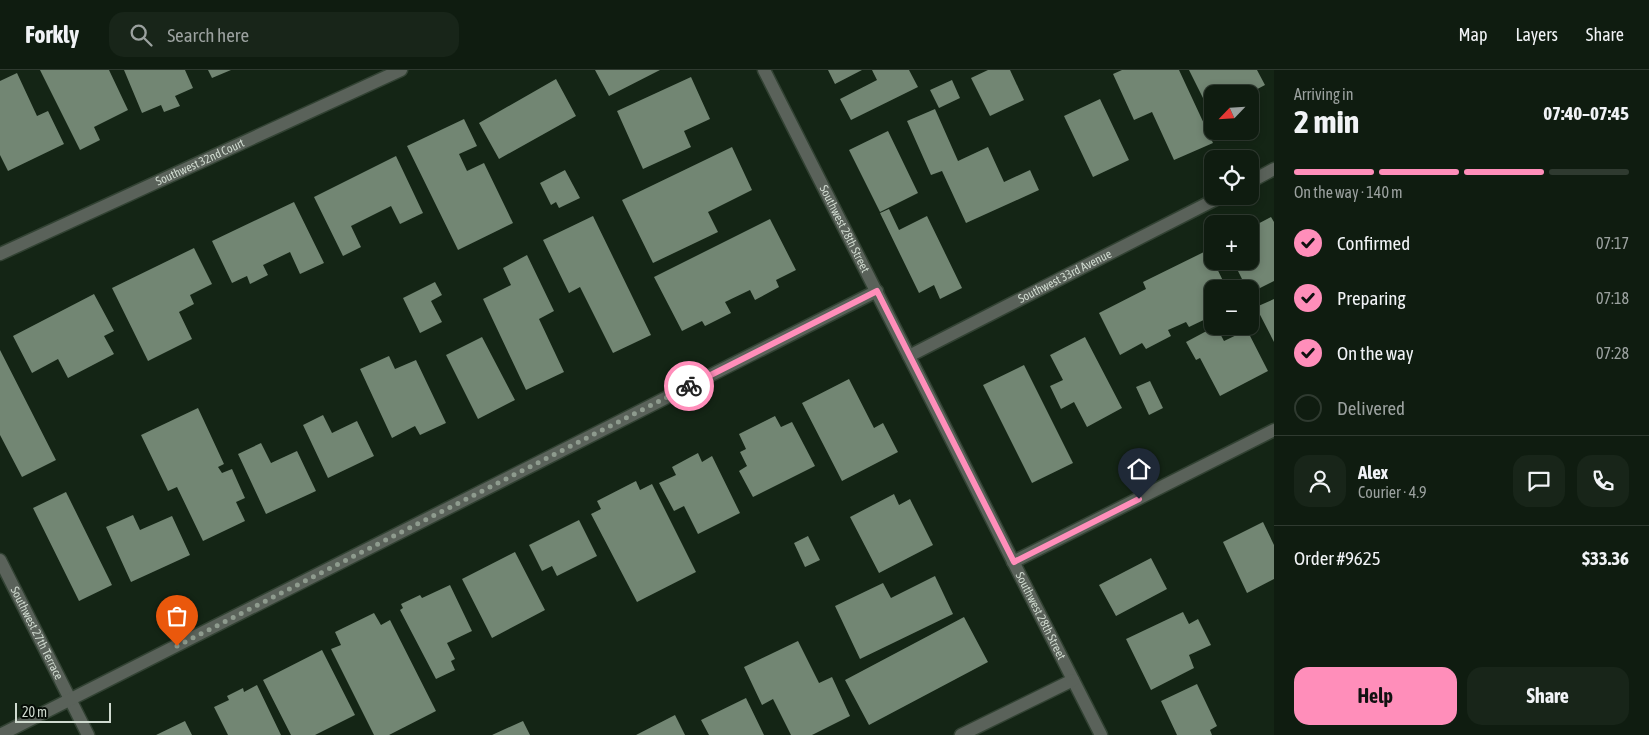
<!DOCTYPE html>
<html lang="en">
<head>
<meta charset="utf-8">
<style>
  body { margin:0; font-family:"Asap Condensed",sans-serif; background:#182519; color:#f1f3f6; height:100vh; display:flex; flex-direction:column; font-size:19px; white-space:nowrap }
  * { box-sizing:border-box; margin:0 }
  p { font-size:16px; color:#9ba19f }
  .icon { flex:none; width:28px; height:28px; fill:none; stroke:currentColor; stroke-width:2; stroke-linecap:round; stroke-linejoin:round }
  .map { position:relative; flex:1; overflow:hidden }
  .drawer { display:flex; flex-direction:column; background:#0f1c10; width:375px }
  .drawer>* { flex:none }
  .needle { width:32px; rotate:245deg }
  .tools { position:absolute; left:1204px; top:15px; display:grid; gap:10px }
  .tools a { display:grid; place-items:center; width:55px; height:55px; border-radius:10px; background:#0f1c10; box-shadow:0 2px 8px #0003,0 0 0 1px #2f3a30; font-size:25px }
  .scale { position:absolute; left:15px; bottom:12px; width:96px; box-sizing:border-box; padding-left:5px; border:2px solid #cfdacf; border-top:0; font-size:14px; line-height:18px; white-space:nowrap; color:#cfdacf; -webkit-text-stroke:4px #050c06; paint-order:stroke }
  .pin { position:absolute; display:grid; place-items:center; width:42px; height:42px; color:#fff; margin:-51px -21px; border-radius:50% 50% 50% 0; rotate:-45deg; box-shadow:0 0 5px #0007 }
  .pin .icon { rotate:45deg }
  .courier { position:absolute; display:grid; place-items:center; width:50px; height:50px; margin:-25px; border:4px solid #ff8eba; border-radius:50%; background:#fff; color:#222; box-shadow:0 1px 6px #0007 }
  .overview em { font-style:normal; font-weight:700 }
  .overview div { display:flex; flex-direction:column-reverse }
  .overview { display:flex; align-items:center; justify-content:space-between; height:85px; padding:0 20px }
  h1 { font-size:32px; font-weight:700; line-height:38px }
  .bar { display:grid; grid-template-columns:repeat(4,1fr); gap:8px 5px; align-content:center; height:60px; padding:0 20px }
  .bar i { height:6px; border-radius:4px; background:#2f3a30 }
  .bar .selected { background:#ff8eba }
  .bar p { grid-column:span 4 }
  .line { display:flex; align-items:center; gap:12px; padding:0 20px; border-top:1px solid #2f3a30 }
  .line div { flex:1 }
  .round { display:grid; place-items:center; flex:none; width:52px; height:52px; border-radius:15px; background:#182519 }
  ol { padding:0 20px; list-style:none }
  li { display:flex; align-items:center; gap:15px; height:55px }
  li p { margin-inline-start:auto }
  li .icon { padding:5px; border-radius:50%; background:#ff8eba; color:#111; stroke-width:4 }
  li:last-child { color:#9ba19f }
  li i { width:28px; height:28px; border:2px solid #2f3a30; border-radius:50% }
  .primary-button { display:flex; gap:10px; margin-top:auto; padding:10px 20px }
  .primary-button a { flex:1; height:58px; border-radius:15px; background:#ff8eba; color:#111; font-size:20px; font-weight:700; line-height:58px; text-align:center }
  .primary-button a+a { background:#182519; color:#f1f3f6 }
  header { display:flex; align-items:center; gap:30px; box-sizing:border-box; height:70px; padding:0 25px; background:#0f1c10; border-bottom:1px solid #2f3a30 }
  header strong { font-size:24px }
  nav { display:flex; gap:28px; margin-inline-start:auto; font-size:18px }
  .search { width:350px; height:45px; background:#182519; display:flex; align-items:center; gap:12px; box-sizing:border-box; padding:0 18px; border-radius:15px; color:#9ba19f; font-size:19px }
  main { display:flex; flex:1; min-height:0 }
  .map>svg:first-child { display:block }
</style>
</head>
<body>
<header>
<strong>Forkly</strong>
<div class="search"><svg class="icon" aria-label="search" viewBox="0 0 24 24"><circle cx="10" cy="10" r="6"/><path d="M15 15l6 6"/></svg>Search here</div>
<nav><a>Map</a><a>Layers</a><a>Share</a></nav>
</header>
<main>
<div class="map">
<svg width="1274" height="665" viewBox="0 0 1274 665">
  <rect width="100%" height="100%" fill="#142515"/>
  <path fill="#728673" d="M40,0H109L128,40L94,57L100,70L80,80Z
    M124,0H185L193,18L175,26L180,36L164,42L161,35L142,43Z
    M208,0H231L212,8Z
    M595,0H660L609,26Z
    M828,0H862L835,14Z
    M872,0H909L918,17L851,50L840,29L877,10Z
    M988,0H1010L1024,30L990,46L971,8Z
    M1122,0H1179L1213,73L1174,90L1152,42L1134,50L1113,4Z
    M1189,0H1257L1265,15L1248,24H1212V41L1210,42Z
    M17,3L37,46L48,41L64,74L8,101L0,85V11Z
    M691,7L710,49L684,61L691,77L643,99L617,41Z
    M556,9L576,46L499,89L479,53Z
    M952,10L960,28L939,38L930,20Z
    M1100,29L1129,90L1093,107L1064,46Z
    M935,39L958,91L988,77L1004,112L1030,100L1039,120L966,153L942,101L931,105L907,51Z
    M464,49L477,76L459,84L467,101L484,93L513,153L458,180L407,76Z
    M888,61L918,123L880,142L849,80Z
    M732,77L752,120L708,142L718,162L653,193L622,130Z
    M396,86L423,143L400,154L391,136L351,156L361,177L343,186L314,127Z
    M565,100L580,128L559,138L556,132L551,135L540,113Z
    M294,132L324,193L300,204L290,182L263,195L268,205L250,214L247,206L232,213L212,171Z
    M889,139L899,160L927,146L962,218L940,229L934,215L919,223L880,143Z
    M593,146L651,265L613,283L580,217L569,223L543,170Z
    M1271,147L1274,152V211L1250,223V219H1247L1233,191H1250V158Z
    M770,149L796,200L776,210L779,217L755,230L750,220L725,232L731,243L705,256L702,251L682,261L654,207Z
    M194,178L212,214L190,225L194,234L179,242L192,269L148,291L112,218Z
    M1208,180L1227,219H1212V246L1189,257L1186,252L1168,260L1171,266L1146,279L1142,273L1120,285L1099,243L1146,219L1143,212Z
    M527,185L554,241L539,249L564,302L526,320L483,229L511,215L503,198Z
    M435,212L442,225L431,231L442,252L420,263L403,228Z
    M94,224L114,261L104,266L114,284L68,308L58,289L32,303L13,266Z
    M1274,229V272L1256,237Z
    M1216,256L1224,271L1247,260L1268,301L1220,326L1200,288L1196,290L1186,272Z
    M482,267L515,330L478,349L446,285Z
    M1085,267L1122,338L1087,357L1074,332L1061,339L1050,316L1063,310L1050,285Z
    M0,280L56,390L22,407L0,365Z
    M389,286L395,299L416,290L446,353L420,365L415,356L392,368L360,299Z
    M1024,295L1073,393L1032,413L983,315Z
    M849,309L874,358L883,353L898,382L842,411L802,333Z
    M1150,311L1163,338L1149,345L1136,317Z
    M198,338L224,394L218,397L222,403L232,399L245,428L236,432L245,451L203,471L177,417L168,421L141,365Z
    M323,345L332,363L357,351L374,386L328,408L303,355Z
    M775,346L781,357L792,352L815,396L753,427L739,401L747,396L740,382L746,379L739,364Z
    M261,373L271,393L297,381L316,421L266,444L238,384Z
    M698,383L702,392L712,386L740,443L698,464L684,436L674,441L659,413L676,405L672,397Z
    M636,411L640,420L652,414L696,502L637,532L591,444L601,439L597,431Z
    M66,422L112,515L79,531L33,438Z
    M894,424L899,435L910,429L933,475L879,503L850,447Z
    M133,445L140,460L172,446L190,485L131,512L106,457Z
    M579,450L597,486L557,506L552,496L542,501L529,475Z
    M1263,452L1274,475V509L1247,523L1223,472Z
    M808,466L820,490L805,497L794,473Z
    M515,482L545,540L492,568L462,509Z
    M1151,488L1167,519L1116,546L1099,515Z
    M935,506L953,544L860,589L835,536L883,513L891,528Z
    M450,515L472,561L447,573L455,589L451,591L455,600L436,609L400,540L403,538L401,534L420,525L422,528Z
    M1183,542L1189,554L1198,549L1211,575L1189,585L1194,598L1151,620L1126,569Z
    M374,543L381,555L390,550L436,641L389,665H374L331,579L341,575L335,562Z
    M964,547L988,592L869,655L845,610Z
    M798,571L819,613L832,607L850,646L812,665H791L773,629L762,635L744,597Z
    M322,580L355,645L315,665H291L263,610Z
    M1197,614L1217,656L1210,660L1212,665H1177L1161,631Z
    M257,615L281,665H228L214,637L229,630L227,626L243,618L244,622Z
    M746,628L764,665H709L701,650Z
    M675,645L685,665H636Z
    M185,651L192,665H156Z
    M523,651L530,665H492Z"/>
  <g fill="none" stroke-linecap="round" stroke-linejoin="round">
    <g stroke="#324233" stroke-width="15">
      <g id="street">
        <path id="s1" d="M764,0L1101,665"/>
        <path d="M1250,112L1274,99"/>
        <path id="s2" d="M0,184L401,0"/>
        <path id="s3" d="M909,286L1222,126"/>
        <path id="s4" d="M0,490L88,665"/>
        <path d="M1013,492L1274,360"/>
        <path d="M0,665L877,221"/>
        <path d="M961,665L1073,610"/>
      </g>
    </g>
    <use href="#street" stroke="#5a625a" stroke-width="12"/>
  </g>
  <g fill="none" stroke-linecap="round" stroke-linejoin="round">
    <path stroke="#8e9b8e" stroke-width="5" stroke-dasharray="0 9" d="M177,576L689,316"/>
    <path stroke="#ff8eba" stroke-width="6" d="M689,316L877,221L1014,492L1139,429"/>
  </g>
  <g text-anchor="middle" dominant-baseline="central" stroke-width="5" stroke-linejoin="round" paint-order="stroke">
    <g font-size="12" fill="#cfdacf" stroke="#050c06">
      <text stroke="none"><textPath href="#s2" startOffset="220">Southwest 32nd Court</textPath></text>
      <text stroke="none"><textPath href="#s1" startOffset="178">Southwest 28th Street</textPath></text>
      <text stroke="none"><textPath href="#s3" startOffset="175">Southwest 33rd Avenue</textPath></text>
      <text stroke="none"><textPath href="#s1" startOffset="612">Southwest 28th Street</textPath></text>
      <text stroke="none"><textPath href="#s4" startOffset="82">Southwest 27th Terrace</textPath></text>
    </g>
  </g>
</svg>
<div class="tools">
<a><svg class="needle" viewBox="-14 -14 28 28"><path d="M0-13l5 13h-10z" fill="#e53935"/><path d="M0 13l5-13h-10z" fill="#9ba19f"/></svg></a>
<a><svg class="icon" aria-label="locate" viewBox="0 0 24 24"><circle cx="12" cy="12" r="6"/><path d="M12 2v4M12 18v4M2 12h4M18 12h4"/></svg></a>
<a>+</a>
<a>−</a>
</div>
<div class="scale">20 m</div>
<div class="pin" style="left:177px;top:576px;background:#ea580c"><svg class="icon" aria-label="bag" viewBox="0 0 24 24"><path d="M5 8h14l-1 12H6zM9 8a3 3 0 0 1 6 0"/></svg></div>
<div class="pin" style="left:1139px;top:429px;background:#1f2937"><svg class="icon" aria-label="home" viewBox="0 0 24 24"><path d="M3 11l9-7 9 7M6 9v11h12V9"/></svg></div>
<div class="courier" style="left:689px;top:316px"><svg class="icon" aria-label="bike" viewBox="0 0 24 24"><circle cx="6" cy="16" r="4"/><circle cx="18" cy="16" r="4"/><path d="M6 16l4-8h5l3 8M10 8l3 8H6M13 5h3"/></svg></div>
</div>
<section class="drawer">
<div class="overview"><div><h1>2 min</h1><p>Arriving in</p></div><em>07:40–07:45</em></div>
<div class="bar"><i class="selected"></i><i class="selected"></i><i class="selected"></i><i></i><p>On the way · 140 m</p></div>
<ol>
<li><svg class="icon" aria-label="check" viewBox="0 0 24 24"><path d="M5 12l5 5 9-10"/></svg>Confirmed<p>07:17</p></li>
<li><svg class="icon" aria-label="check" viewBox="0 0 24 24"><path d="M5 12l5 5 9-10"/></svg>Preparing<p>07:18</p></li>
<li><svg class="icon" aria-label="check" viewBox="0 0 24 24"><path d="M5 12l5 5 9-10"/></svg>On the way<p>07:28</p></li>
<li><i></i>Delivered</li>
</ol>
<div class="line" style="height:90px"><a class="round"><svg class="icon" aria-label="person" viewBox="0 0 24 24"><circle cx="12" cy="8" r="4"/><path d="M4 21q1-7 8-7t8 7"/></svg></a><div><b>Alex</b><p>Courier · 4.9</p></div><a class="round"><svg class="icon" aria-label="chat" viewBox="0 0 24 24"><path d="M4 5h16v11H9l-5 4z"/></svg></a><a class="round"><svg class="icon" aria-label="phone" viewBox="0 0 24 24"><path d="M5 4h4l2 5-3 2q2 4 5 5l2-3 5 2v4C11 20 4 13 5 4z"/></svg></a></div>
<div class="line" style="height:65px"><div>Order #9625</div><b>$33.36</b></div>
<div class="primary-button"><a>Help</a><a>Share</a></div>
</section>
</main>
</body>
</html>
